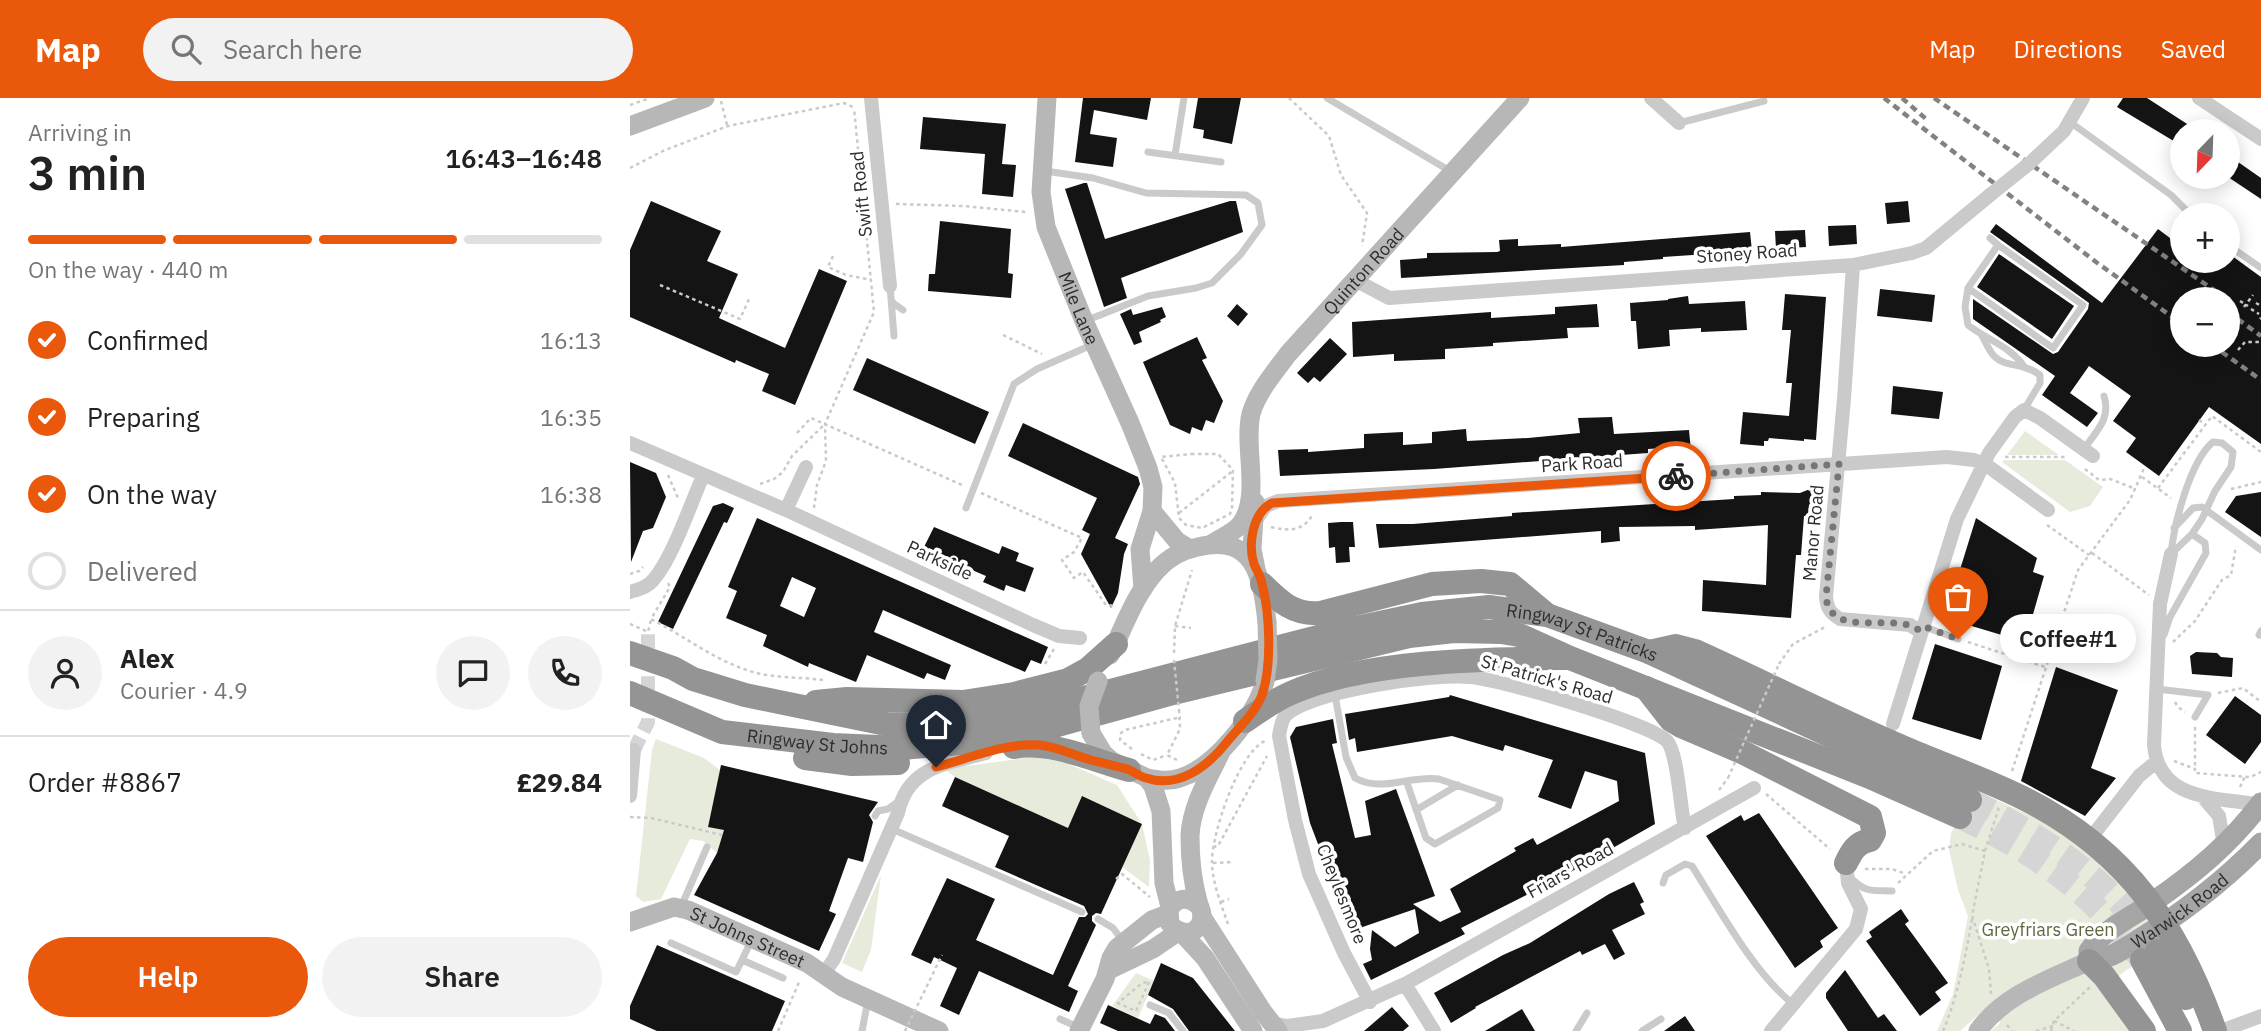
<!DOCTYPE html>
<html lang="en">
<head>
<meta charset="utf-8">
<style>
  body { margin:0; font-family:"IBM Plex Sans",sans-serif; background:#f2f2f2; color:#222; height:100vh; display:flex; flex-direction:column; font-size:26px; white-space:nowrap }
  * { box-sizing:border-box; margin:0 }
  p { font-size:23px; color:#767676 }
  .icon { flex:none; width:38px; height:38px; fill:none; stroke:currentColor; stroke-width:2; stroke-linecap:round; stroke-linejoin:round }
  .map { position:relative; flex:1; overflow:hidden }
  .details { display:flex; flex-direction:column; background:#fff; width:630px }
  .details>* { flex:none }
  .needle { width:46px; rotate:203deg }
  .buttons { position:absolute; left:1540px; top:21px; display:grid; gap:14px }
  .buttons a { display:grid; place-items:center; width:70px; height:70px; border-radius:50%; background:#fff; box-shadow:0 4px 18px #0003; font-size:35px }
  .pin { position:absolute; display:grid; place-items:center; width:60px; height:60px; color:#fff; margin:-72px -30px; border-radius:50% 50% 50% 0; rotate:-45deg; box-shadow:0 0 7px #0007 }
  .pin .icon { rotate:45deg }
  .courier { position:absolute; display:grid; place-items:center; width:70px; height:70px; margin:-35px; border:5px solid #ea580c; border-radius:50%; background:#fff; color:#222; box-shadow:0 2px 9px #0007 }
  .bubble { position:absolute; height:49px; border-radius:24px; background:#fff; box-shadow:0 4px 18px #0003; font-size:23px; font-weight:600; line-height:49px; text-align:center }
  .head em { font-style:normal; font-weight:600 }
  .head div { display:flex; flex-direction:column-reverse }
  .head { display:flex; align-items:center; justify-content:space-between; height:119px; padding:0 28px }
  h1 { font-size:46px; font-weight:600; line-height:52px }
  .bar { display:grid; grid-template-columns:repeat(4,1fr); gap:10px 7px; align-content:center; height:84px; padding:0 28px }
  .bar i { height:9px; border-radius:5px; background:#e0e0e0 }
  .bar .on { background:#ea580c }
  .bar p { grid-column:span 4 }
  .line { display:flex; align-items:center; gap:18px; padding:0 28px; border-top:2px solid #e0e0e0 }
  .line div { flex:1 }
  .round { display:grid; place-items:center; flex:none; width:74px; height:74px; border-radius:37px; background:#f2f2f2 }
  ol { padding:0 28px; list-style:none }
  li { display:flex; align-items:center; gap:21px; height:77px }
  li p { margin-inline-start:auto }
  li .icon { padding:7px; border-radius:50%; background:#ea580c; color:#fff; stroke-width:4 }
  li:last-child { color:#767676 }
  li i { width:38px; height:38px; border:4px solid #e0e0e0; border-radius:50% }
  .primary-button { display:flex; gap:14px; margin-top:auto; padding:14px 28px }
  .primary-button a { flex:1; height:80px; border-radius:42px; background:#ea580c; color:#fff; font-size:28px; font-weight:600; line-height:80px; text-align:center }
  .primary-button a+a { background:#f2f2f2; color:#222 }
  header { display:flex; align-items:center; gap:42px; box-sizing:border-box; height:98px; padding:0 35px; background:#ea580c; color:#fff }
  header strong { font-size:33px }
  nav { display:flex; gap:38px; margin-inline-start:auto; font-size:24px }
  .search { width:490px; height:63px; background:#f2f2f2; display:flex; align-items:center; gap:18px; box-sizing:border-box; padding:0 24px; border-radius:38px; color:#767676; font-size:26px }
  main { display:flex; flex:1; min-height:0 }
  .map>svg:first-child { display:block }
</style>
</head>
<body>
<header>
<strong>Map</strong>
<div class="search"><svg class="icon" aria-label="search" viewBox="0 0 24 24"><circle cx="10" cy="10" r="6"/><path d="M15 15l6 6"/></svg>Search here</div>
<nav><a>Map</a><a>Directions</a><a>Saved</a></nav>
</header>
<main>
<section class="details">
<div class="head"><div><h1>3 min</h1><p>Arriving in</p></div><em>16:43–16:48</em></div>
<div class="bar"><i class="on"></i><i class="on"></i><i class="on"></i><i></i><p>On the way · 440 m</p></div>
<ol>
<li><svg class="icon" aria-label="check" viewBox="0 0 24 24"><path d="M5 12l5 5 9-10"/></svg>Confirmed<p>16:13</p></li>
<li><svg class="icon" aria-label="check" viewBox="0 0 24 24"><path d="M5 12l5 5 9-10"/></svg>Preparing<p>16:35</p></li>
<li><svg class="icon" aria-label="check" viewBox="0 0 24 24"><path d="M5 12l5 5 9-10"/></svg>On the way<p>16:38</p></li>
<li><i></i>Delivered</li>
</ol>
<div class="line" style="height:126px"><a class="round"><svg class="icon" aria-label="person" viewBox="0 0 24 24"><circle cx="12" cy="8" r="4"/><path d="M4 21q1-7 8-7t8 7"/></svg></a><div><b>Alex</b><p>Courier · 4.9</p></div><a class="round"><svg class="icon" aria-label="chat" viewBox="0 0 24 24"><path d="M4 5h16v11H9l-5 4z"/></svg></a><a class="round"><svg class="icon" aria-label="phone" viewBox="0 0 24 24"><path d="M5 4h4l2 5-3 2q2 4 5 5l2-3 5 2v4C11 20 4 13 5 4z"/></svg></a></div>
<div class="line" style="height:91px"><div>Order #8867</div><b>£29.84</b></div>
<div class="primary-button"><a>Help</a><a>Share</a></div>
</section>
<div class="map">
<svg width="1631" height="933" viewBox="0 0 1631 933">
  <rect width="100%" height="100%" fill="#fff"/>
  <path fill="#e7ebdb" d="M1395,333L1429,357H1377Z
    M1374,362H1435L1473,389L1460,408L1440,414L1372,364Z
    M26,641L74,660L90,672L78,728L94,732L87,755L73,743L60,741L31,801L13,804L6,798L22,652Z
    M418,657L487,687L512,726L520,762L519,789L492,769L511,725L452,699L438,730L325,679L314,671Z
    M1346,693C1374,706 1403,717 1429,733C1475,760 1506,805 1539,846L1495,873L1478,887L1508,933H1361L1370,925L1363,904L1330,933H1307L1323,896L1338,818L1328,792L1319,752L1321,735Z
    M251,777L241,852L232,874L212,865Z
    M506,875L524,883L508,920L482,908Z"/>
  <path fill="#141414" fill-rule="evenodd" d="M453,0H521L517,22L464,12L460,36L487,40L483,69L445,64Z
    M568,0H611L602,46L573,40L574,32L563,30Z
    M1493,0H1517L1568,33H1552V48L1487,9Z
    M293,19L376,26L372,66L386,67L383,99L352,96L355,56L290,51Z
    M1598,57L1631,80V101L1598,79Z
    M454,85H457L475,141L600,103H606L613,134L491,180L497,200L474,209L435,91Z
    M21,103L91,133L77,163L108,176L89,220L155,250L189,171L217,183L165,307L132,293L139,276L106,262L105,265L0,219V152Z
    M1278,103L1280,124L1257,126L1255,105Z
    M310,123L381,131L378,175L383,176L381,200L298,193L299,176H305Z
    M1366,126L1472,205L1528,131L1552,149V163H1598V155L1631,179V346L1579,309L1529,378L1496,354L1506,340L1483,323L1501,298L1459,268L1440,295L1468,315L1457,329L1412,297L1425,278L1343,221V201L1423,256L1428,254L1458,211L1459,205L1360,134ZM1552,201H1598V247H1552Z
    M1226,127L1227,146L1199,148L1198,128Z
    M1175,132L1176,149L1146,151L1145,133Z
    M1120,134L1122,153L1033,159V161L994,164V167L771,180L770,162L797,160V155L867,154L870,153L869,142L888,141V148L931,146V149Z
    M1369,156L1444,208L1422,241L1347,189Z
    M1250,191L1305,197L1302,224L1247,218Z
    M1155,196L1196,199L1186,342L1174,341V343L1139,340L1138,343H1134V348L1110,346L1113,314L1159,318L1162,285H1156L1161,232H1152Z
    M1058,198L1059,206L1115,203L1117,232L1071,234V230L1039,232L1040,248L1008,251L1006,223H1001L1000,205L1038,202V201Z
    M607,206L618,216L608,228L597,218Z
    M967,206L969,229L937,230L938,240L863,245V248L815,251V261L764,263V256L723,259L722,224L861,214V220L925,216V209Z
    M532,209L536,219L530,222L531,224L509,234L512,244L504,247L490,216L501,211L503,217Z
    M567,239L577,260L572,262L593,303L584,325L576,322L572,333L562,329L560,336L540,327L513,264Z
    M700,240L717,256L690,284L684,279L678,285L667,275Z
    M237,260L359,314L345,346L223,292Z
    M1263,288L1313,294L1309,321L1261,316Z
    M982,319L984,336L1059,332L1061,353L1049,354L1048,349L1018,351V355L804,371L650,378L648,352L678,351V354L734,350V336L773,334V347L802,345V334L836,331L837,343L898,340L950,335L948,320Z
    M393,325L508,379L510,386L485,440L498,446L494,456L488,495L481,510L451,456L460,436L452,432L467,400L378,358Z
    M0,364L26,375L36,399L23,430L13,433L1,464Z
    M1180,391L1184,400L1179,407L1178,418H1174L1171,457H1166L1161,520L1072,513L1073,482L1136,487L1138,427L1065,432V428L989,429L990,443L971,445V433L749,450L746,426H783L882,418V415L1104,401V398L1131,397V394L1170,395Z
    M1631,394V439L1595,414L1606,398Z
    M93,405L104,410L97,425L94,424L43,531L28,524L83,408Z
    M127,420L418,549L411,566L401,562L395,574L253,512L244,534L321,567L315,582L297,575L294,581L237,557L226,584L179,565L178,569L133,548L137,537L96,520L107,493L98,489ZM162,479L186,490L174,519L150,508Z
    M1346,420L1407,460L1403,474L1414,478L1395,544L1315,520Z
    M711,424H723L725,449H719L720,464L706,465L705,449L699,450L698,425Z
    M304,429L369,456L372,448L389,455L386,463L404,470L395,494L376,487L374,493L353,484L356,478L293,451Z
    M1305,546L1372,568L1351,642L1282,621Z
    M1566,554L1587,555L1591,559L1603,560L1602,579L1562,576L1560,558Z
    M1426,569L1488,592L1461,670L1486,680L1455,718L1391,683Z
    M820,597L1015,655L1025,726L930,780L831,830L835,836L741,882L733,866L742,862L740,851L742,832L765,849L789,835L785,811L721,833L680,725L660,639L666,629L703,621L707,645L702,646L725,740L741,737L735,703L766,691L805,798L783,806L810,824L831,814L820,791L886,753L884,750L903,740L907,747L989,703L987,683L955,673L941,711L908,699L923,662L875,647L873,653L822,638L727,654L725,640L719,642L715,616L819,599Z
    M1605,598L1631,617V644L1615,666L1576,637Z
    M91,667L248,704L239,717L243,724L233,764L218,760L199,813L206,816L189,853L64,797L87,755L94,732L78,729Z
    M325,679L438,730L452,698L512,726L471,816L466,815L462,818V823L466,827L438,888L448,893L439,914L349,873L329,917L310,908L327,870L304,859L301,866L281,857L317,780L365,801L346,842L423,877L449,819H455L458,816L454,808L365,769L379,738L312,708Z
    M1129,715L1208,830L1190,843L1193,849L1165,870L1076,738L1111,717L1114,723Z
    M1004,784L1014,804L1010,806L1015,816L982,832L995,856L984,862L975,846L952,857L950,853L845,909L846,910L821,925L804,895L873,857L900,845L979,796Z
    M1271,811L1279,823L1275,826L1318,885L1305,894L1311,902L1290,918L1236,843L1242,839L1239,834Z
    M27,847L155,903L142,933H27L0,921V908Z
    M531,865L563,880L605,933H559L543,911L518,897Z
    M1215,872L1248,920L1254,916L1267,933H1218L1196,900V895Z
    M478,907L520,926L525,916L535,920L545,933H488L470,925Z
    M762,909L779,928L773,933H734Z
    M892,911L905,933H855Z
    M1055,918L1065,933H1034Z"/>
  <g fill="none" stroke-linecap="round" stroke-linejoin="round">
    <path stroke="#d5d5d5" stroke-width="14" stroke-dasharray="14 7" stroke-linecap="butt" d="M4,652L18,624V534"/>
    <path stroke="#d5d5d5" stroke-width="24" stroke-dasharray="24 12" stroke-linecap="butt" d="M1340,702C1417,742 1479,778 1527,853
      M1330,719C1408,756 1460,793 1512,862"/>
    <path stroke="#cacaca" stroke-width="2.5" stroke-dasharray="3.5 3.5" stroke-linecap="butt" d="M659,0L699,38L711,77L737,115L732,148
      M91,3L97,27
      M0,7L20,0
      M0,70L35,52L98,28L214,5L223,9
      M266,106L333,108L396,114
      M203,158L198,169L216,177L242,182
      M30,187L110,221L120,199
      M1610,203L1618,208
      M1626,205L1631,208
      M1614,209L1623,197
      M1621,211L1629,216
      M1630,221L1631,220
      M1598,232L1605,222
      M373,237L412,256
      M1608,252L1615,244H1631
      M1569,322L1575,326
      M167,335L181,320L332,387
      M561,356H588L603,372L602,411L600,416L572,430L556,427L549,420L545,385L531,359Z
      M1375,359H1438
      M1455,371L1469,382L1480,381L1506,391
      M38,377L48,400
      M1512,379L1541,400
      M130,386L144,381L153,374L162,358L195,326
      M1528,390L1582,318L1631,354
      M1601,391L1631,384
      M351,395L452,440L444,454L432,462L444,480L453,474L476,507L486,508
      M184,410L187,387L196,363L195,326L244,214L224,10
      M549,415L604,372
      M1417,427L1459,457
      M641,429C659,433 673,434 683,416
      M1462,455L1519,497
      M0,476L9,473L13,469
      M38,485L40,489L21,521C56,539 85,563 123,574C144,580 170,579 193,582
      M0,526L18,534L21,522
      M545,528L561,530
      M1338,544L1415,569
      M1543,544L1565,523L1592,482L1601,477L1606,448
      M544,555L545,528L562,472
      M415,566L424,551
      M1149,566L1163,546L1197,528
      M1588,595L1613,590L1631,604
      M1545,604L1548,609L1555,614
      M1565,629V671
      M502,651L490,642L491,635L495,632L551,619
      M511,656L523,662L537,657
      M547,662L537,657L550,631L549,612
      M1544,663L1565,671V675L1620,679L1631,674
      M1382,673L1448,472L1500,402L1515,368
      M1610,689L1615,678
      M1089,692L1098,680
      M1136,696L1200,751
      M0,719L21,720L92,737
      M583,749L588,748L637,658
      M583,765L604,764
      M1235,771H1262L1276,776
      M486,781L492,776L520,799
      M1268,785L1303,753L1332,746L1355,753
      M591,804L599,801
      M598,826C591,806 582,784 582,763C582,735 609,654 635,643
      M519,884L506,913L488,905L512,885Z
      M1361,896L1359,871L1342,818L1355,753L1369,709
      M1424,923L1444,933
      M1377,927L1382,933
      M148,933L170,882
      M1313,933C1328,897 1335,860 1342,821
      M1406,933L1423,928
      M1421,933L1424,923L1460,889"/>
    <path stroke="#cacaca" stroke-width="7" d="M697,0L820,73
      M1440,24L1541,97L1561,117
      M1049,25L1134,3
      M518,54L591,64
      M545,57L554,0
      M415,73L463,80L516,95L616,97L628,105L632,127L611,156L582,185L566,190L518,198L455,223
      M1360,140L1368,147
      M1368,147L1453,207L1423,250L1338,190Z
      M1598,147L1631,170
      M260,188L264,238
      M1338,190L1335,209L1338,227C1357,242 1378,247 1393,267
      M261,201L263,205L273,212
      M1352,238C1356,244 1359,253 1364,258C1376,270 1393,264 1410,277V285L1394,312
      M1583,344L1592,345L1603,354L1601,369L1585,393L1572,421L1562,436L1541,456C1544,426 1560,363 1583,344Z
      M1454,351C1467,332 1481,321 1474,298
      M336,410L384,286L407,271L464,246
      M1544,430L1563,410L1572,409L1631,452
      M1293,532L1298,530L1328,541
      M1534,537L1540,519L1576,455L1575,445L1562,436
      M1629,537L1631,533
      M1527,591L1578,597L1565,619
      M705,597L716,659L725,680C752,695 780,677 809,681L870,702L868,710L805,746L796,740L777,685
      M786,712L828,687
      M245,718L248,713L258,711L270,702
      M262,731L452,814
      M1220,779C1236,796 1243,792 1262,793
      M1033,785L1036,777L1055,766L1062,768C1090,812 1123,874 1163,906
      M51,809L77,749
      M468,821L483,830L492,842
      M41,845L106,874L112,862L153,880
      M112,862L122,841
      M520,907L539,915L553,933
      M430,921L450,930
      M232,933L238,902
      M946,933L957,915
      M1012,933L1031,921"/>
    <path stroke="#cacaca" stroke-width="14" d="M241,0L260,188
      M1021,0L1049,25
      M1569,0L1631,41
      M1400,65L1434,33L1453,0
      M1223,167L1214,301L1196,499C1197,510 1200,515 1210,521L1280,527L1291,534
      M725,182L759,200L1223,167L1282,155L1296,150L1360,97
      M0,345L156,412L403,527L429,538L450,540
      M156,412L176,369
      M625,423L636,408L648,403L1317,359L1344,362L1355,366L1418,412
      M1541,456L1530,506L1524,647C1529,704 1587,699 1631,707
      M0,494C9,491 18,489 24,481C43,459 60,407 73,378
      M1263,626L1327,421L1359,355L1385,319L1394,312L1410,320L1463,358
      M0,698L4,652
      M1572,698L1589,718L1594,748
      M1460,741L1509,678L1526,664
      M193,877L204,861L268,715C278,668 317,666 356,655
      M775,886L804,933
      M740,904L714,855L679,776L665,722L649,638C650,631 651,624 655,618C678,593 805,575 840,579C869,581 1019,625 1037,643C1048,655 1050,710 1055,730
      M642,925L657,928L693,923L775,886L1124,690
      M1141,933L1226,831L1231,811L1218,785L1216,765
      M1591,933L1631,918"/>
    <g stroke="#b7b7b7" stroke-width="19">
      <path id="s1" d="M417,0L411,94L416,129L454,223L500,325L518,370L523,389L522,413L510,451L513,491"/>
      <path d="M0,28L75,0"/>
      <path d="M625,404L622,451L626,471"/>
      <path d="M522,413L547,443L560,451"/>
      <path id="s2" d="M583,445C592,439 603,435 610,427C632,400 613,349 621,316C627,294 645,274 658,256L890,0"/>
      <path d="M480,557C494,529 505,496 527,472C538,460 552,452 568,449C625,435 632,480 637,524"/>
      <path d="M461,635L473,655L482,663L517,680L523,688L531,713L534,785L540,809"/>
      <path d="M517,680C529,682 539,684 550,680C584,670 627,617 635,583"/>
      <path d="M569,808C558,798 546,799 539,812L540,826C549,836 565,839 571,824C574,816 570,811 568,803C562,782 560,760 560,738C561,709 578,681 590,656"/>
      <path d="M572,819L633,914L648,933"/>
      <path id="s3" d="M0,824L44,809L58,812L177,865L212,889L309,933"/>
      <path d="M552,835L575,860L623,933"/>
      <path d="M479,872L523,851L548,834"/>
      <path d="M449,933L475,881L481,860L487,850L522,822L538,816"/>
      <path d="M1348,933C1373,897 1420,881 1459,863"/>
    </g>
    <path stroke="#a5a5a5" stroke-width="21" id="s4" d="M1631,705C1601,745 1565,775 1523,804C1501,820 1475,830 1459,853V863C1478,862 1492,852 1508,842C1554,814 1594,783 1631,745"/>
    <g stroke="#949494" stroke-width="24">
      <path d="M632,486C650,504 664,517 690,515L802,486L851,483L880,486L917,517"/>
      <path d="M1019,554L1046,548L1065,553C1136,585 1206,621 1277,651C1317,668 1357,682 1395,701C1497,753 1548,828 1585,933"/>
      <path id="s5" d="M0,555L43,570L63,581L115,597L256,626L316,627L374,619L430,606L707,534L792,516L859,509L917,517L1019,554L1340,702"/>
      <path d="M1016,590L1041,622L1051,628L1114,655L1240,719L1244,735L1240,742C1226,745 1222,753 1216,765"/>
      <path id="s6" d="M0,595L92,634L203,647L271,650L343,644L417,630L543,595L779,538L824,533L871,534L889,537L940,560L1240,679L1330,719"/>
      <path d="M186,604L217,601L333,604L384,596L438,582L458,571L486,546"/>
      <path d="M615,623C629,613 645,602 661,595C735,562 854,561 935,560"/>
      <path d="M384,649C421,642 462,662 499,672"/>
      <path d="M175,660L222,666L268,665"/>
      <path d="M1527,853L1556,900"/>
      <path d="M1512,862L1550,933"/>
      <path d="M1459,863L1474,878L1514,933"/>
    </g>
    <path stroke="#828282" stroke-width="4.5" stroke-dasharray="7 5" stroke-linecap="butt" d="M1254,0L1466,164L1552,226
      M1272,0L1296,21
      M1304,0L1597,201
      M1598,214L1631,238
      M1582,247L1631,282"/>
    <path stroke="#cacaca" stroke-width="2.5" stroke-dasharray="3.5 3.5" stroke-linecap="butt" d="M544,562L549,612
      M1098,680L1149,566
      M275,933L312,857"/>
    <path stroke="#cacaca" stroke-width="14" d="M1360,97L1400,65"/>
    <path stroke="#b7b7b7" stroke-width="19" d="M635,583L638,562L637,524
      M461,635L459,608L468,583"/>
  </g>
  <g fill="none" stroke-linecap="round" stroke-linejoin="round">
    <path stroke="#767676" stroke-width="7" stroke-dasharray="0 12.6" d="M1046,378L1209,366L1196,499C1201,544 1267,511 1291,534L1298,530L1328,541"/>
    <path stroke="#ea580c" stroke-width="9" d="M306,669C337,661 378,644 410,647C428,649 443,657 461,662C473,665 485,668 497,671C503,673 509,678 516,680C549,691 578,668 597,644C609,629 625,615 632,597C642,568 640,516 632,486C631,479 627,473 624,466C618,447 622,415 642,405L1046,378"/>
  </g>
  <g text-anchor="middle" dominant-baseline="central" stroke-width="7" stroke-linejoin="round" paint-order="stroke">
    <g font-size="18" fill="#2d2d2d" stroke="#fff">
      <text transform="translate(231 96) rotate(-96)">Swift Road</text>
      <text transform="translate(1117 155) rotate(-4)">Stoney Road</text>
      <text stroke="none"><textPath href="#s2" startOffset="329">Quinton Road</textPath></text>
      <text stroke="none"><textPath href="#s1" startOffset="217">Mile Lane</textPath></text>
      <text transform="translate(952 365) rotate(-4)">Park Road</text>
      <text transform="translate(1183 435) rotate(-85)">Manor Road</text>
      <text transform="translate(310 462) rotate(25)">Parkside</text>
      <text stroke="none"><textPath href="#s5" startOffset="980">Ringway St Patricks</textPath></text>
      <text transform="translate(917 581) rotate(16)">St Patrick's Road</text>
      <text stroke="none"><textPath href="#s6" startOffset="196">Ringway St Johns</textPath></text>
      <text transform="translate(940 772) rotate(-29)">Friars' Road</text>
      <text transform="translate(712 796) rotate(68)">Cheylesmore</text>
      <text stroke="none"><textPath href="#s4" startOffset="343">Warwick Road</textPath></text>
      <text stroke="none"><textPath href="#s3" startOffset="126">St Johns Street</textPath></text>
    </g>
    <g font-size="18" fill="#5b683c" stroke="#fff">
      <text x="1418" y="831">Greyfriars Green</text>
    </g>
  </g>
</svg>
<div class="buttons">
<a><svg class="needle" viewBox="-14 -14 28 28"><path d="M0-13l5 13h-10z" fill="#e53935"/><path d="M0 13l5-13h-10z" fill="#767676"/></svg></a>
<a>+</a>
<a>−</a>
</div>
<div class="pin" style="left:1328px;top:541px;background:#ea580c"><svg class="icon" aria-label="bag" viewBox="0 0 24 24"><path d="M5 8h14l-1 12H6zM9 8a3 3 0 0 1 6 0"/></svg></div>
<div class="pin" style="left:306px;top:669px;background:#1f2937"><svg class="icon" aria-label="home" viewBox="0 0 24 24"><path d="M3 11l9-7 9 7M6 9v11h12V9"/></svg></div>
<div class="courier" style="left:1046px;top:378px"><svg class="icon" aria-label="bike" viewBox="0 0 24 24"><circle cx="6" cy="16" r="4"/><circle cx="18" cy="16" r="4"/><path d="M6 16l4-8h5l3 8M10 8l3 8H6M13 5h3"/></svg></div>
<div class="bubble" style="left:1370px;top:516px;width:136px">Coffee#1</div>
</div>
</main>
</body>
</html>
